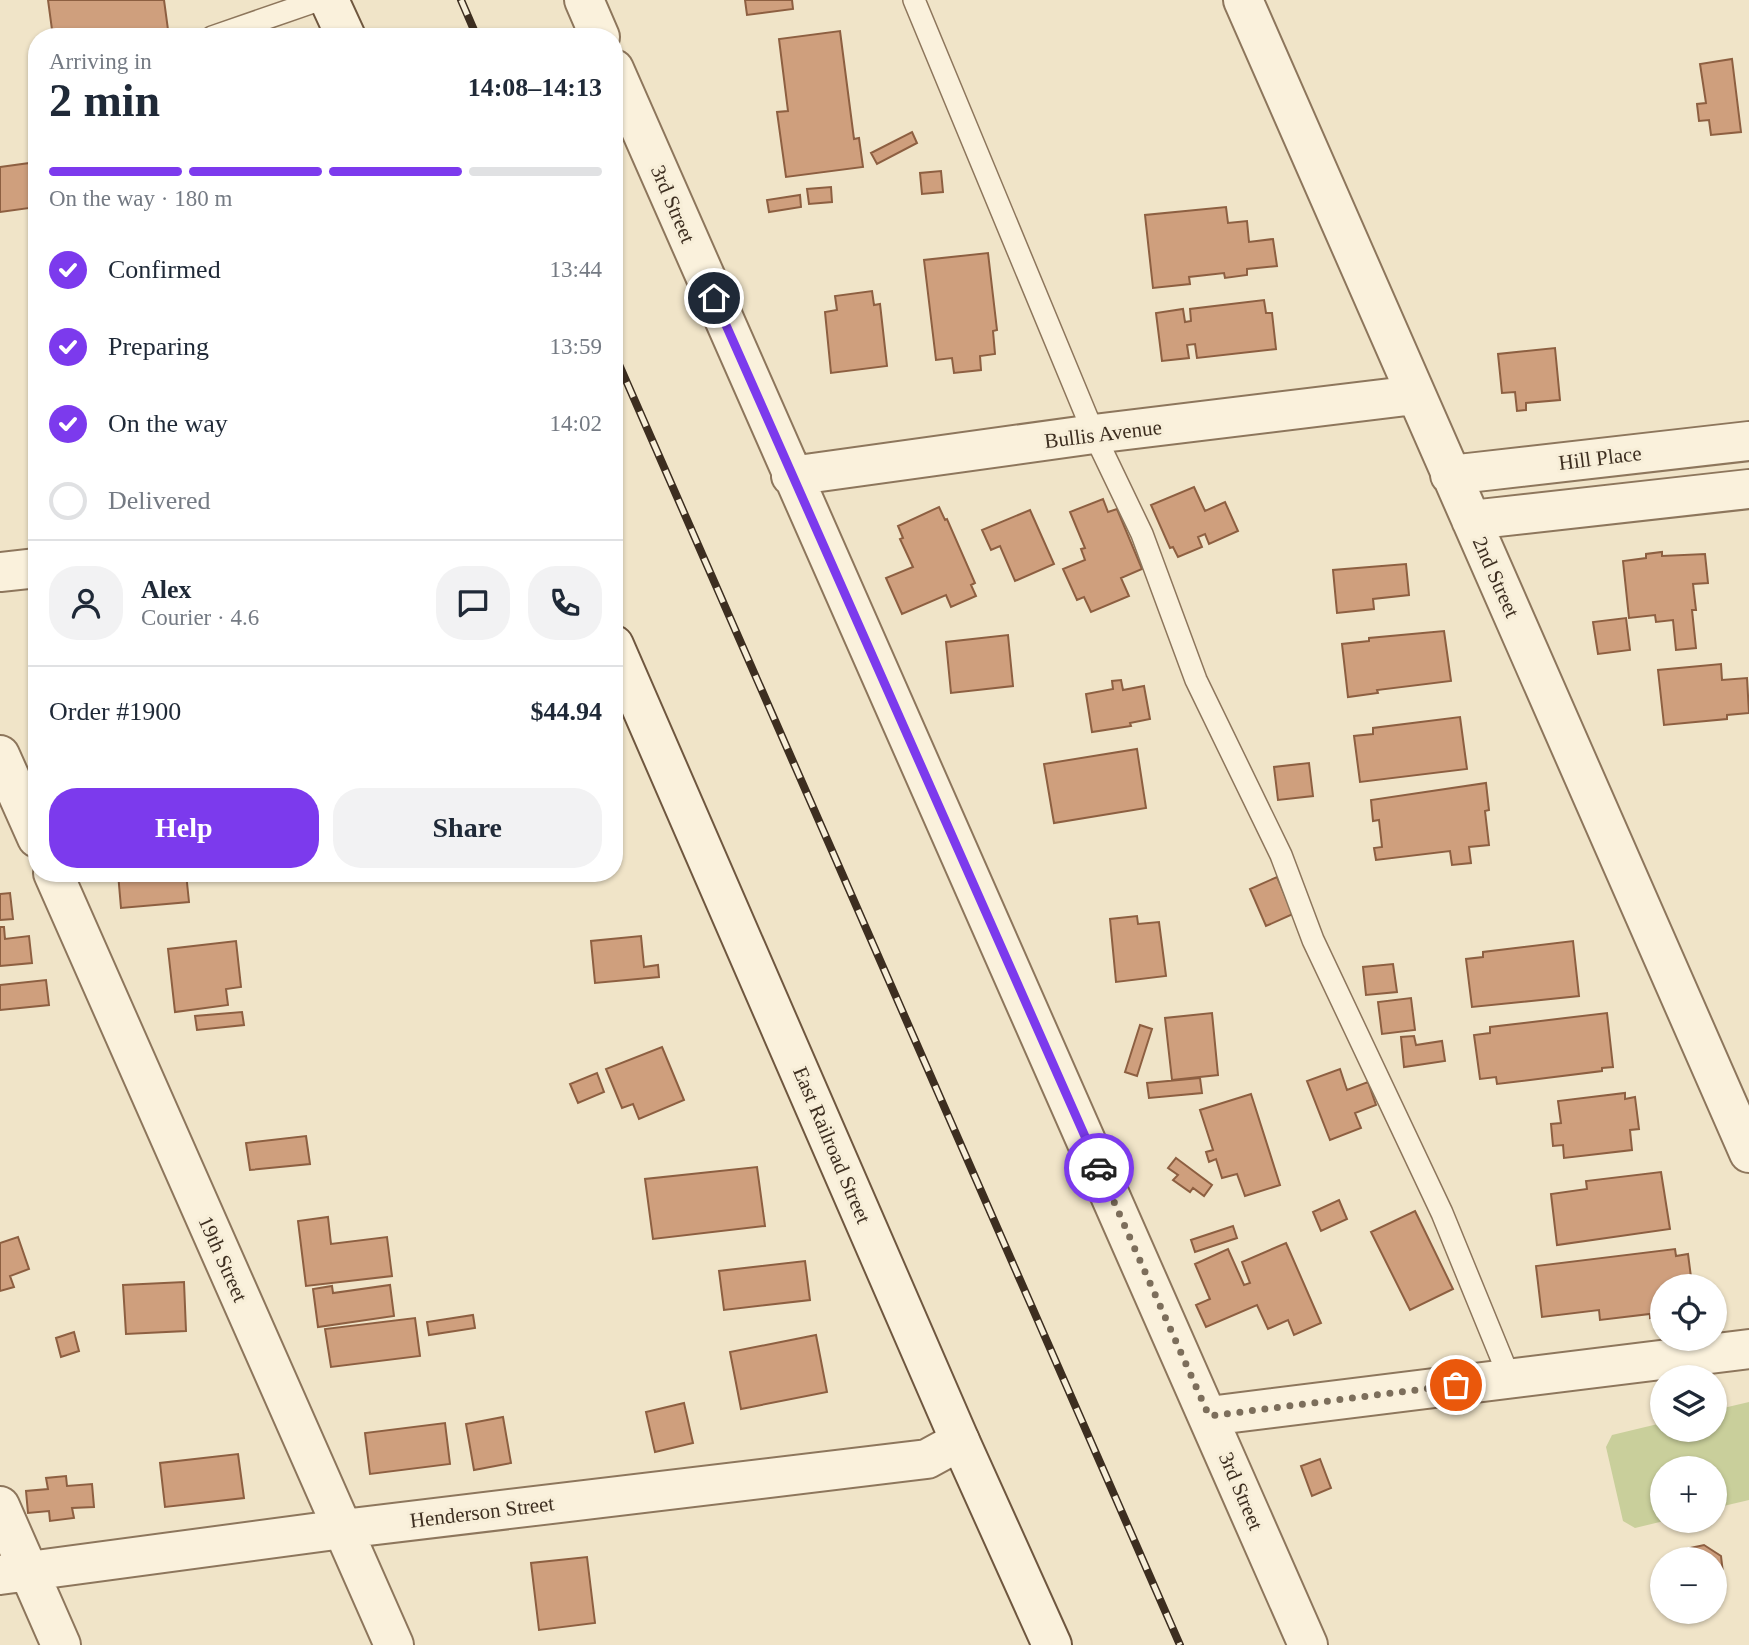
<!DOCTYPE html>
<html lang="en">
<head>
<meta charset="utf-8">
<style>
  body { margin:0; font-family:"Times New Roman",serif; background:#f2f2f3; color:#1f2937; height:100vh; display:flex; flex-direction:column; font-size:26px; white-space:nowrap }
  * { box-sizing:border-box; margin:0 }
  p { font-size:23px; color:#747a83 }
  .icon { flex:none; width:38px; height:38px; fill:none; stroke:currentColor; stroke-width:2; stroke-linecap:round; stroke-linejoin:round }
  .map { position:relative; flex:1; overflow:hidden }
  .drawer { position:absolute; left:28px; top:28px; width:595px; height:854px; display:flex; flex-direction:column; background:#fff; border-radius:28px; box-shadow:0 2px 5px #0004 }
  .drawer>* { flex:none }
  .controls { position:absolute; left:1650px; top:1274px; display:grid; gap:14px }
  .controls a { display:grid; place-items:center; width:77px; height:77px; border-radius:50%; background:#fff; box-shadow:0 2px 5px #0004; font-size:35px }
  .pin { position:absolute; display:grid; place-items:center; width:60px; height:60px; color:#fff; margin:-30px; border:4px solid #fff; border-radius:50%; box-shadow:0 2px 7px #0007 }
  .courier { position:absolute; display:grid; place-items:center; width:70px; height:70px; margin:-35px; border:5px solid #7c3aed; border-radius:50%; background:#fff; color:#222; box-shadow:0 2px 9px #0007 }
  .overview em { font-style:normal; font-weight:700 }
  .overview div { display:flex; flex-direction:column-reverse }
  .overview { display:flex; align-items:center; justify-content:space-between; height:119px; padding:0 21px }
  h1 { font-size:46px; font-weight:700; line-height:52px }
  .bar { display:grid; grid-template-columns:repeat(4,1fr); gap:10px 7px; align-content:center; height:84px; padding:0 21px }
  .bar i { height:9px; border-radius:5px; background:#e0e1e3 }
  .bar .current { background:#7c3aed }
  .bar p { grid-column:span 4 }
  .line { display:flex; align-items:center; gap:18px; padding:0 21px; border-top:2px solid #e0e1e3 }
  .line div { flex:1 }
  .round { display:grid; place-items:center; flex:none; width:74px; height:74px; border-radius:28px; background:#f2f2f3 }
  ol { padding:0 21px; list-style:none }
  li { display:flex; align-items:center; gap:21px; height:77px }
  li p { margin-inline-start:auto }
  li .icon { padding:7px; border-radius:50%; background:#7c3aed; color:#fff; stroke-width:4 }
  li:last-child { color:#747a83 }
  li i { width:38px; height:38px; border:4px solid #e0e1e3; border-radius:50% }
  .cta { display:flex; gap:14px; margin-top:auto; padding:14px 21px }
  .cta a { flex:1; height:80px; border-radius:28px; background:#7c3aed; color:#fff; font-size:28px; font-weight:700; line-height:80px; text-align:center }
  .cta a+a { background:#f2f2f3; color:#1f2937 }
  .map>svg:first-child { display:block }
</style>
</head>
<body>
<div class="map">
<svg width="1749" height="1645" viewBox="0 0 1749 1645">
  <rect width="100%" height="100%" fill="#f0e4c8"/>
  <path fill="#c9cf9b" d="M1749,1402V1500L1715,1508V1468H1662L1664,1521L1635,1528L1623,1521L1606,1447L1612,1435L1662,1423V1430H1715V1410Z"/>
  <path fill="#cf9f7d" stroke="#8d5f41" stroke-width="2" d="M48,0H164L169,37H53Z
    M745,0H792L793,9L747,15Z
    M840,31L854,139L859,138L863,167L786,177L777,112L788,111L779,39Z
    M1732,59L1741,132L1711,135L1709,120L1699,121L1697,104L1706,103L1700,64Z
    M912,132L917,143L877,164L871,153Z
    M37,162V207L0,212V167Z
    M941,171L943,192L922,194L920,173Z
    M831,187L832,202L809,204L807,189Z
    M800,195L801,207L769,212L767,200Z
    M1226,207L1228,223L1247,221L1249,242L1273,239L1277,266L1247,269V275L1225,278L1224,273L1189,277L1190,284L1153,288L1145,215Z
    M988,253L997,330L993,331L995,354L980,356L981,370L954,373L952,358L936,360L924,260Z
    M872,291L874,305L880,304L887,366L831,373L825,312L837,310L835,296Z
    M1264,300L1266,313H1272L1276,349L1197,358L1195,344L1187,345L1189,358L1162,361L1156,313L1183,309L1185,322L1191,321L1190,309Z
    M1555,348L1560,400L1526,403V410L1517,411L1515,392L1502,393L1498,354Z
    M1194,487L1205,511L1225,502L1238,531L1209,544L1205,534L1198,537L1202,547L1178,557L1173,547L1170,548L1151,505Z
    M1103,499L1108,512L1117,509L1142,569L1121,578L1129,596L1091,612L1084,597L1077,600L1063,569L1085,560L1081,549L1085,548L1070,512Z
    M939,507L945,520L947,519L975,583L971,585L976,596L951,607L946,595L902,614L886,578L913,567L900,539L903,538L898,526Z
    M1030,510L1054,564L1015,581L1000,546L991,550L982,530Z
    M1662,552V556L1705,554L1708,583L1693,584L1696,610H1692L1696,648L1676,650L1673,620L1656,622L1655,615L1629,618L1623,561L1646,558V554Z
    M1406,564L1409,595L1373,599L1374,609L1337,613L1333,570Z
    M1626,618L1630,650L1598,654L1593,622Z
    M1444,631L1451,681L1377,690L1378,693L1348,697L1342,644L1369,641V638Z
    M1008,635L1013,686L951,693L946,642Z
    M1721,664L1722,680L1747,678L1749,713L1727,715V719L1664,725L1658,670Z
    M1121,680L1123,690L1144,686L1150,719L1130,723L1131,726L1092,732L1086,694L1113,689L1112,681Z
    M1460,717L1467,769L1360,782L1354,736L1373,734V728Z
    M1137,749L1146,808L1054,823L1044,764Z
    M1309,763L1313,796L1278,800L1274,767Z
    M1486,783L1489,810L1485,811L1489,845L1469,847L1471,863L1452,865L1450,851L1376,860L1374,848L1382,847L1379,820L1373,821L1371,800Z
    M118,873H186L189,902L121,908Z
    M1277,877L1293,914L1266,926L1250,889Z
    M10,893L13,919L0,920V894Z
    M1137,916L1138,924L1159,922L1166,976L1116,982L1110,919Z
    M0,927H4L5,939L29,936L32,963L0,966Z
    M641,936L644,967L658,965L659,977L595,983L591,941Z
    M236,941L241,987L226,989L228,1005L175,1012L168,949Z
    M1573,941L1579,996L1472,1007L1466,959L1483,957V952Z
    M1393,964L1397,992L1366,995L1363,967Z
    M46,980L49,1005L0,1010V985Z
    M1411,998L1415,1030L1382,1034L1378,1002Z
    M242,1012L244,1025L197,1030L195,1016Z
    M1212,1013L1218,1075L1172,1080L1165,1018Z
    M1607,1013L1613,1067L1602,1068V1071L1497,1084L1496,1077L1480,1079L1474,1035L1490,1033V1027Z
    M1140,1025L1152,1029L1137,1076L1125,1072Z
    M1414,1036L1416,1045L1442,1041L1445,1061L1404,1067L1401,1037Z
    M662,1047L684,1100L639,1119L633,1104L622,1108L606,1069Z
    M1340,1069L1347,1090L1368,1082L1376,1105L1355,1113L1361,1128L1330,1140L1307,1081Z
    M597,1073L604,1092L578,1103L570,1084Z
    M1200,1078L1202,1093L1149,1098L1147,1083Z
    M1625,1093V1099L1635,1097L1639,1129L1630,1130L1632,1150L1564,1158L1563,1145L1553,1146L1551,1124L1561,1123L1558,1101Z
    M1251,1094L1280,1185L1245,1196L1237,1174L1222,1178L1216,1159L1209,1162L1206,1152L1213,1150L1200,1110Z
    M306,1136L310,1164L250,1170L246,1143Z
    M1176,1158L1212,1185L1204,1196L1193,1188L1190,1192L1173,1180L1178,1175L1168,1168Z
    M757,1167L765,1226L653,1239L645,1179Z
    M1661,1172L1670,1229L1557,1245L1551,1194L1587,1189L1586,1181Z
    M1339,1200L1347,1219L1321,1231L1313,1212Z
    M1415,1211L1453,1289L1410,1310L1371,1232Z
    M328,1217L331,1244L387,1237L392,1276L306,1286L298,1221Z
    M1233,1226L1237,1238L1195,1252L1191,1240Z
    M18,1237L29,1269L10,1276L14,1287L0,1291V1243Z
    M1286,1243L1321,1323L1294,1335L1288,1320L1268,1329L1257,1305L1206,1327L1196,1305L1210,1299L1195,1264L1228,1249L1244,1285L1250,1283L1242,1262Z
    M1675,1249L1676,1256L1688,1254L1691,1277L1678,1279L1679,1286H1662V1316L1650,1318V1314L1600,1320L1599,1310L1542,1317L1536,1266Z
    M805,1261L810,1300L724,1310L719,1271Z
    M184,1282L186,1331L126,1334L123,1285Z
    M390,1285L394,1316L318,1327L313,1289L332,1286L333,1293Z
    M473,1315L475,1328L429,1335L427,1322Z
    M415,1318L420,1356L331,1367L325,1329Z
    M74,1332L79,1351L61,1357L56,1338Z
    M816,1335L827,1392L741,1409L730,1352Z
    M684,1403L693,1443L655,1452L646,1412Z
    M503,1417L511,1463L474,1470L466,1424Z
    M445,1423L450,1464L370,1474L365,1433Z
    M238,1454L244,1498L165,1507L160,1463Z
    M1320,1459L1331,1488L1312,1496L1301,1466Z
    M66,1476L67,1486L92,1484L94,1507L72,1508L74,1518L50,1521L49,1511L28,1513L26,1491L48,1489L46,1478Z
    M1704,1545L1721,1556L1723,1573L1715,1587V1559H1679L1686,1549Z
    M587,1557L595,1623L539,1630L531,1563Z"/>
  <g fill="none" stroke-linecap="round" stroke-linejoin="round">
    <g stroke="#8d765c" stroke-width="24">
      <path id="lane" d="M914,0L1094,434L1142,534L1196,680L1281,855L1313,940L1442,1213L1510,1379
        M212,37L319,0"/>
    </g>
    <g stroke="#8d765c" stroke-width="42">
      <path id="street" d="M584,0L600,37
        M1243,0L1749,1153
        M614,69C843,595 1080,1118 1308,1645
        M1450,475L1749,441
        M791,476L1094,434L1415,395
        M1471,520L1749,489
        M0,572L37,568
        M0,755L37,838
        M53,873L394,1645
        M1209,1416L1749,1349
        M0,1506L61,1645
        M0,1575L343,1529L927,1459L960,1441"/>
    </g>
    <g stroke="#6f573f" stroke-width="42">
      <path id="secondary" d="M329,0L346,37
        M614,645L960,1441L1052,1645"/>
    </g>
    <use href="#lane" stroke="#faf1dc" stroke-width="21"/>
    <use href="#street" stroke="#faf1dc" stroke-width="38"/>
    <use href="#secondary" stroke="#faf1dc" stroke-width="38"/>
    <g stroke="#3d2e20" stroke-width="8">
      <path id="rail" d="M461,0L477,37
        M614,353L1180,1645"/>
    </g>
    <use href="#rail" stroke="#f7eed8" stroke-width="5" stroke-dasharray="16" stroke-linecap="butt"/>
  </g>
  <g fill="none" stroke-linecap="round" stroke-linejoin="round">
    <path stroke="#7c6e5b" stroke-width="7" stroke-dasharray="0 12.6" d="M1099,1168L1209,1416L1456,1385"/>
    <path stroke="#7c3aed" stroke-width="9" d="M714,298L1099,1168"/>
  </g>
  <g text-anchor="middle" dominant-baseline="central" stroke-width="6" stroke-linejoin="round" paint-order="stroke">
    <g font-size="21" fill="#3d2e20" stroke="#f7eed8">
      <text transform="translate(673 204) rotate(67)">3rd Street</text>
      <text transform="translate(1103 434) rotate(-7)">Bullis Avenue</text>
      <text transform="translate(1600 458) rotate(-7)">Hill Place</text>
      <text transform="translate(1496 577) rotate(66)">2nd Street</text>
      <text transform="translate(832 1145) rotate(67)">East Railroad Street</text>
      <text transform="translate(223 1259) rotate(66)">19th Street</text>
      <text transform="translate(1241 1491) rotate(67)">3rd Street</text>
      <text transform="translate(482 1512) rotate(-7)">Henderson Street</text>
    </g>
  </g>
</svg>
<div class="controls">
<a><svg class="icon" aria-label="locate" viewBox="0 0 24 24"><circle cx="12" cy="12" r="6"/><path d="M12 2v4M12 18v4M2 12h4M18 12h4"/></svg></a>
<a><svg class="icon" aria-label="layers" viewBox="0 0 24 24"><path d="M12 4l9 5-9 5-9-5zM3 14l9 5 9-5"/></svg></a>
<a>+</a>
<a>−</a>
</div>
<div class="pin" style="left:1456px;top:1385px;background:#ea580c"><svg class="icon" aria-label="bag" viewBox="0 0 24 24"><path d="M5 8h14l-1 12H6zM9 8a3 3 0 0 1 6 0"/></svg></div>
<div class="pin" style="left:714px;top:298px;background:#1f2937"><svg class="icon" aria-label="home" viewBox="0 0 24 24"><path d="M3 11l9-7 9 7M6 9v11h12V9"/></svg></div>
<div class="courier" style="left:1099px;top:1168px"><svg class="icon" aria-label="car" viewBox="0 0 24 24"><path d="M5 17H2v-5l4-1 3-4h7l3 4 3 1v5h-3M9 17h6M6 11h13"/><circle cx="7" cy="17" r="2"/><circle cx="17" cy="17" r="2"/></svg></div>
<section class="drawer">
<div class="overview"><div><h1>2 min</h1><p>Arriving in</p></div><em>14:08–14:13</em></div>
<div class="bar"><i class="current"></i><i class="current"></i><i class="current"></i><i></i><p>On the way · 180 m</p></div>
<ol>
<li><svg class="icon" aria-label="check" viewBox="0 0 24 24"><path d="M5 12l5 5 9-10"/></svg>Confirmed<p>13:44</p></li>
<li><svg class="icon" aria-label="check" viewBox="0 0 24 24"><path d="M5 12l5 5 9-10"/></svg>Preparing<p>13:59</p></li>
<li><svg class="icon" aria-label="check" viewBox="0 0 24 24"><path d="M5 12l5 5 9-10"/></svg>On the way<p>14:02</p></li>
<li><i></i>Delivered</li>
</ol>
<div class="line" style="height:126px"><a class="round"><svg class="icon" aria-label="person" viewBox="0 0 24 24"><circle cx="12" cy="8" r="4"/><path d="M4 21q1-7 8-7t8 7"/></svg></a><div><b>Alex</b><p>Courier · 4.6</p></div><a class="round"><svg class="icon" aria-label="chat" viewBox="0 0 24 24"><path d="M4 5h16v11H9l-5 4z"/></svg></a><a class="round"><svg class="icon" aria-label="phone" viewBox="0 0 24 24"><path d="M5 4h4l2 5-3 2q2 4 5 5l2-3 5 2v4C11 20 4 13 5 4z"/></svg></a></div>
<div class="line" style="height:91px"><div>Order #1900</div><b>$44.94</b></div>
<div class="cta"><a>Help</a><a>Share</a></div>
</section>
</div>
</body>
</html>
